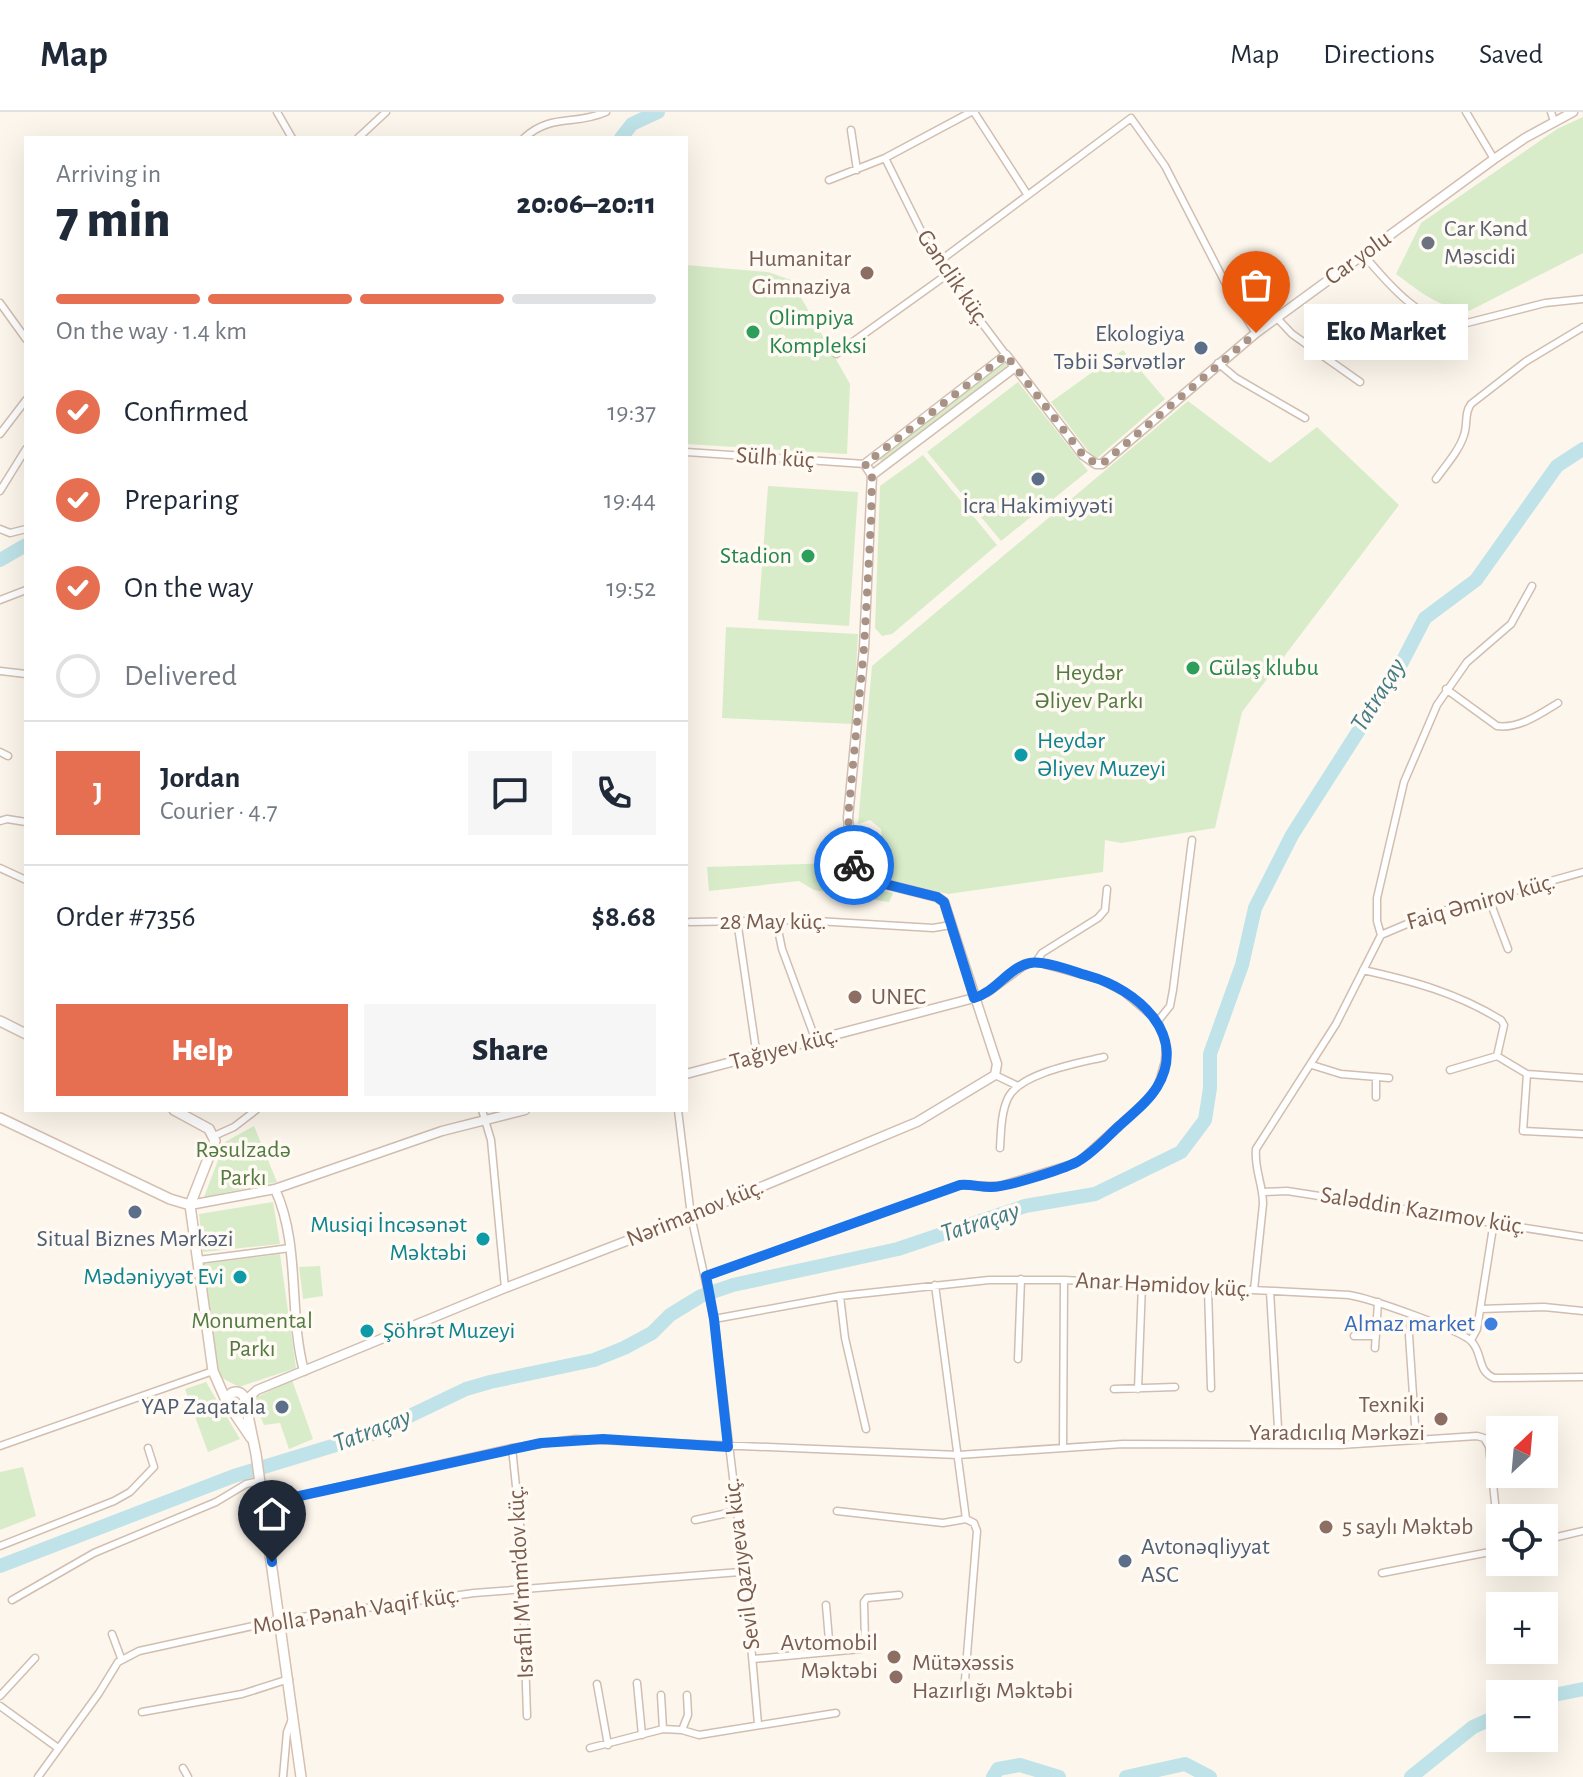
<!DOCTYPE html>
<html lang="en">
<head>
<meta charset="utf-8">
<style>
  body { margin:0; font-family:"Alegreya Sans",sans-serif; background:#f6f6f7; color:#1f2937; height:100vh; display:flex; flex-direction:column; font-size:30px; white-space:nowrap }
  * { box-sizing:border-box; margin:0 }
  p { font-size:26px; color:#747a83 }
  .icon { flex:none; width:44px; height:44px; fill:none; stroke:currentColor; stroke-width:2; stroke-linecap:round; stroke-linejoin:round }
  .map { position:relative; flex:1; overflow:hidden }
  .details { position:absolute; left:24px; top:24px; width:664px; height:976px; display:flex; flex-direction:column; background:#fff; border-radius:0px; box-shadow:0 8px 32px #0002 }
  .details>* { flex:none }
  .needle { width:52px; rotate:26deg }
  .fabs { position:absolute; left:1486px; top:1304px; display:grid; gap:16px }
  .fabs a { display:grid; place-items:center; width:72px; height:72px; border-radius:0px; background:#fff; box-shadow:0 8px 32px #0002; font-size:40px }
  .pin { position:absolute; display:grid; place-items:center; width:68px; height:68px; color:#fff; margin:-82px -34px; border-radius:50% 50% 50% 0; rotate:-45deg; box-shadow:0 0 8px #0007 }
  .pin .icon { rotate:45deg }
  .courier { position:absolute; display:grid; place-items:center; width:80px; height:80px; margin:-40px; border:6px solid #1a73e8; border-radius:50%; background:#fff; color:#222; box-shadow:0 2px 10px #0007 }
  .bubble { position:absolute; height:56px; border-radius:0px; background:#fff; box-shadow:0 8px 32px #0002; font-size:26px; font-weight:800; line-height:56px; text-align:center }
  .headline em { font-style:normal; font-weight:800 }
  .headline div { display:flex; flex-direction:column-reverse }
  .headline { display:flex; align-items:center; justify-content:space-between; height:136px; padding:0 32px }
  h1 { font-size:52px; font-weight:800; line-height:60px }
  .bar { display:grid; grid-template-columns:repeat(4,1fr); gap:12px 8px; align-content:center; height:96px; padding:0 32px }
  .bar i { height:10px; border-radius:6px; background:#e0e1e3 }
  .bar .active { background:#e76f51 }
  .bar p { grid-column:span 4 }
  .line { display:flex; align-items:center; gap:20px; padding:0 32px; border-top:2px solid #e0e1e3 }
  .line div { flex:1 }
  .round { display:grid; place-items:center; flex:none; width:84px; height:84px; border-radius:0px; background:#f6f6f7 }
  ol { padding:0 32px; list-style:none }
  li { display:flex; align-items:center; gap:24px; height:88px }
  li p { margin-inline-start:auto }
  li .icon { padding:8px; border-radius:50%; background:#e76f51; color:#fff; stroke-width:4 }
  li:last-child { color:#747a83 }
  li i { width:44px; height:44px; border:4px solid #e0e1e3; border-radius:50% }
  .button { display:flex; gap:16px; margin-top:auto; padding:16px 32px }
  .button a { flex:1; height:92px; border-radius:0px; background:#e76f51; color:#fff; font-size:32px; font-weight:800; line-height:92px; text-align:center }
  .button a+a { background:#f6f6f7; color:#1f2937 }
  header { display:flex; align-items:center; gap:48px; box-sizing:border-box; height:112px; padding:0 40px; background:#fff; border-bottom:2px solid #e0e1e3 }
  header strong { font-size:38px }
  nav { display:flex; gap:44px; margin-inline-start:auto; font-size:28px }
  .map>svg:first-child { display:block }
</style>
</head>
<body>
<header>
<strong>Map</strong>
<nav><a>Map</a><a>Directions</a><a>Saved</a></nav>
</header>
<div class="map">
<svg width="1583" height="1665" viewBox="0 0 1583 1665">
  <rect width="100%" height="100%" fill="#fdf6ec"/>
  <path fill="#d8ecc9" d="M1583,5V141L1469,199C1439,196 1419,179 1396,162L1421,111L1557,17Z
    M686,153L768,160L791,168L850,272L847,342L686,332Z
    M1123,238L1165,287L1095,348L1051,290Z
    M1004,250L1007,254L882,350L878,345Z
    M1018,270L1088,359L1001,429L927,340Z
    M1188,289L1270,351L1317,315L1399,393L1242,600L1215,716L1121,731L1105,728L1103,760L948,782L895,769L878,760L873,741L883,732L881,717L870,708L858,712L872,554Z
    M923,343L997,433L892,522L882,524L875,516L880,374Z
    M768,374L858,380L849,514L758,508Z
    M726,515L858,522L853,612L722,606Z
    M839,751L845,771L893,781L889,790L814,778L799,769L709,779L707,755Z
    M254,1014L277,1070L204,1085L225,1030Z
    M273,1090L280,1132L203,1140L199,1102Z
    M280,1142L296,1256L239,1275L222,1266L218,1259L203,1152Z
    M320,1154L323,1184L303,1187L299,1155Z
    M292,1268L313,1327L289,1337L280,1311L264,1313L253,1287Z
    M206,1270L240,1327L208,1340L185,1277Z
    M23,1355L36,1404L0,1418V1360Z"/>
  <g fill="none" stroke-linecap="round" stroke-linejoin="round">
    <path stroke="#bfe3e8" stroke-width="14" d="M621,26L632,12L658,0
      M0,448L26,433
      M0,1454L234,1364L372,1322L466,1277L490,1270L594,1248L624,1236L652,1221L670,1203L701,1184L733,1173L898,1137L1025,1094L1095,1082L1181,1040L1205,1008L1210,976V942L1242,853L1255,796L1292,723L1400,554L1425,506L1476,468L1557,354L1583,337
      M1544,1585L1583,1577
      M993,1665L998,1657L1020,1653L1059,1665
      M1126,1665L1185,1652L1210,1665
      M1411,1665L1473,1615L1500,1603"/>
    <g stroke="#d1beb0" stroke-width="9">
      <path id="minor" d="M277,0L292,26
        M971,0L885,46L937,151L1006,243
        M974,0L1027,82
        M1466,0L1494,47
        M1551,0L1554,9
        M851,18L857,58
        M358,26L386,0
        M524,26C552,1 574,14 606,0
        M829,68L885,46
        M1363,142C1387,171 1423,214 1463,212L1545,191L1583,187
        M937,151L1131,6L1165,54L1232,184L1256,221
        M0,191L26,227
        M1276,205L1292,222L1360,270
        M836,242L945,164
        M1218,251L1236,266L1305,306
        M0,322L26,288
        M686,340L865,352
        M1436,367C1446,353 1459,339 1464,323C1468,312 1464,301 1471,292L1525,250L1583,215
        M0,379L26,337
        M0,417L10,421L26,417
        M0,488L26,478
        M0,559L26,562
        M1446,577L1497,614C1519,617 1540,602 1558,591
        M0,640L8,644
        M0,709L7,707L26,710
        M0,756L26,768
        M1489,787L1508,837
        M737,808L757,945
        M776,808L782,837L816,929
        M690,810L800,808L933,816L951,813
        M1381,823L1377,809V786L1404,670L1437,593L1467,550L1511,512L1532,474
        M1036,850L1042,841L1098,806L1105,798L1107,777
        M1363,858C1413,869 1457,881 1501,908L1504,913L1497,944L1527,962L1583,966
        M1158,909L1170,894L1173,878L1192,728
        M1312,953L1341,962L1389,966
        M1450,958L1497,944
        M1527,962L1523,1019L1583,1022
        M995,963L1018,974
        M1376,966V985
        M482,998L491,1028L505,1176
        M678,998L691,1104L714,1207L743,1449L740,1460L747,1487L758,1612
        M214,1024L234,1015L256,998
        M1000,1036C1001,1019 1001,1001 1008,986C1020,961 1079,951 1104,945
        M1263,1080L1287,1079L1583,1125
        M198,1148L290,1136
        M706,1164L960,1073L999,1074L1078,1050L1148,987L1158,974L1165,949L1166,934L1158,909L1124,880L1101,868L1036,850L1028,851L987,881L974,886
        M935,1173L966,1407L974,1411L977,1419L965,1568
        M1208,1177L1211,1276
        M1254,1178L1263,1092C1263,1072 1254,1057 1256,1037L1336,912L1381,823L1428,803L1583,760
        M1270,1179L1279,1333
        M840,1184L845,1226L866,1317
        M1480,1197L1544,1195L1583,1199
        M1412,1204L1409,1223L1416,1328
        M714,1207L840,1184L989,1168H1064L1349,1183C1368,1186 1462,1218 1472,1230C1483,1242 1477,1259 1494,1266L1583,1265
        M1354,1224H1376
        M1471,1228L1477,1217L1494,1109
        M1375,1236L1378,1190
        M1018,1247L1021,1167
        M1114,1277L1175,1275
        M1138,1277L1142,1172
        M0,1334L213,1259
        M1063,1335L1064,1168
        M512,1336L521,1422L527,1604
        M263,1392L512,1336L575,1327L958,1343L1123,1332L1340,1333L1477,1324L1484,1326L1489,1334L1500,1438
        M837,1399L943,1411L966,1407
        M695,1408L737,1399
        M1544,1428L1583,1419
        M0,1434L114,1389L130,1380L154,1355L148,1336
        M1382,1461L1500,1438
        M12,1488L94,1441L216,1390L246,1372L260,1369
        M826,1493L830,1540
        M112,1522L121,1546
        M753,1547L861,1537L865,1530L864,1490L867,1486L899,1483
        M637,1571L642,1623
        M597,1572L608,1633
        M661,1583L663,1617
        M0,1584L35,1546
        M0,1594L58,1636
        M142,1600L242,1582L289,1567
        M682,1618L688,1603L687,1583
        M590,1636L663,1617L682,1618L699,1623L836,1601
        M183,1656L188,1665
        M38,1665L99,1581L118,1550L139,1539L280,1508L474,1481L740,1460
        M283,1665L287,1620L292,1607"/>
    </g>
    <g stroke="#d1beb0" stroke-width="11">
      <path id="tertiary" d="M872,363L865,352L1006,243L1083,343L1096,352H1102L1256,221L1494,47L1525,26L1573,0
        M872,363L1015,255
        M851,721L863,753L874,765
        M686,962L974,886
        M275,1077L442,1019L525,998
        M190,1093L275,1077C301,1134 288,1200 304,1259
        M245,1289L257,1278L505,1176L691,1104L917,1010L995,963L997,952L944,790L937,785L873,769L857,758L852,747L848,706L864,536L872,363"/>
    </g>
    <g stroke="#d6c0b0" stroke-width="12">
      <path id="secondary" d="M0,909L26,922
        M174,998L209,1017L215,1029L190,1093L213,1259L228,1293
        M0,1006L170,1087L190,1093
        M227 1289a9 9 0 1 1 18 0a9 9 0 1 1-18 0Z
        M245,1289L256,1342L301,1665
        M230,1295L251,1326"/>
    </g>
    <use href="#minor" stroke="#fff" stroke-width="6"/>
    <use href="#tertiary" stroke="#fff" stroke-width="8"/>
    <use href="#secondary" stroke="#fff" stroke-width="9"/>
  </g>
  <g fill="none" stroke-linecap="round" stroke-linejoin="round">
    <path stroke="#a89285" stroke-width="8" stroke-dasharray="0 14.4" d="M854,753L848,706L864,536L871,409L872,363L865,352L1006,243L1083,343L1096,352H1102L1256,221"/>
    <path stroke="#1a73e8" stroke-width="10" d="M272,1450L263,1392L541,1331L603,1327L728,1335L714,1207L706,1164L960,1073C971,1072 979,1075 990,1075C1005,1076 1063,1057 1077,1050C1093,1041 1106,1026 1119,1014C1132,1002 1148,990 1157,975C1189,922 1136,877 1089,864C1075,860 1044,848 1030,851C1009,855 996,880 974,886L944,790L937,785L873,769L863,763L854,753"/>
  </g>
  <circle fill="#6b7280" stroke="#fffaf3" stroke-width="3" cx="1428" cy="131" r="8"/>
  <g fill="#8d6e63" stroke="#fffaf3" stroke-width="3">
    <circle cx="867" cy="161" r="8"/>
    <circle cx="855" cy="885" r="8"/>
    <circle cx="1441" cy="1307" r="8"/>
    <circle cx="1326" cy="1415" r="8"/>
    <circle cx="894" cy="1545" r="8"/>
    <circle cx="896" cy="1565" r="8"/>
  </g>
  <g fill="#2e9e5b" stroke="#fffaf3" stroke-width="3">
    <circle cx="753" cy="220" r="8"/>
    <circle cx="808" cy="444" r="8"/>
    <circle cx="1193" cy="556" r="8"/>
  </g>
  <g fill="#5c6f8a" stroke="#fffaf3" stroke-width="3">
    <circle cx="1201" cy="236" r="8"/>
    <circle cx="1038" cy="367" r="8"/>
    <circle cx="135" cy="1100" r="8"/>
    <circle cx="282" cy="1295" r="8"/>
    <circle cx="1125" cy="1449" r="8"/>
  </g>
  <g fill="#0f9aa8" stroke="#fffaf3" stroke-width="3">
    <circle cx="1021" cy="643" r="8"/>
    <circle cx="483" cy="1127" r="8"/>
    <circle cx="240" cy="1165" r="8"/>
    <circle cx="367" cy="1219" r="8"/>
  </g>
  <circle fill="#3f7fe0" stroke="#fffaf3" stroke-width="3" cx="1491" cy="1212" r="8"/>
  <g text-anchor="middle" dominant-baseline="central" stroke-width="7" stroke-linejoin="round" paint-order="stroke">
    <g font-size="24" fill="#5b616d" stroke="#fffaf3" text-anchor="start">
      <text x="1444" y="117">Car Kənd<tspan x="1444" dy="28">Məscidi</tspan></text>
    </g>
    <g font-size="24" fill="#7a5c4d" stroke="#fffaf3">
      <text transform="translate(1358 146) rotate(-36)">Car yolu</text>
      <text transform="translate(953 166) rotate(56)">Gənclik küç.</text>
      <text transform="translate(775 346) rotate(4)">Sülh küç</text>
      <text transform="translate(1481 790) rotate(-16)">Faiq Əmirov küç.</text>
      <text x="773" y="810">28 May küç.</text>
      <text transform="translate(784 937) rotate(-15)">Tağıyev küç.</text>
      <text transform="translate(1423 1099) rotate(9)">Saləddin Kazımov küç.</text>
      <text transform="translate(695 1101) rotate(-22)">Nərimanov küç.</text>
      <text transform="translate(1163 1173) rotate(3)">Anar Həmidov küç.</text>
      <text transform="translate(742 1452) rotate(-97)">Sevil Qazıyeva küç.</text>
      <text transform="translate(521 1470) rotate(-93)">Israfil M'mm'dov küç.</text>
      <text transform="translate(356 1499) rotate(-9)">Molla Pənah Vaqif küç.</text>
    </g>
    <g font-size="24" fill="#785e54" stroke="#fffaf3" text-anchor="end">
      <text x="851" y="147">Humanitar<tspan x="851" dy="28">Gimnaziya</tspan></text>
      <text x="871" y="885" text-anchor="start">UNEC</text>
      <text x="1425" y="1293">Texniki<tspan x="1425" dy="28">Yaradıcılıq Mərkəzi</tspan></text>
      <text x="1342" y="1415" text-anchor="start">5 saylı Məktəb</text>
      <text x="878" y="1531">Avtomobil<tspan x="878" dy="28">Məktəbi</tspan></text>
      <text x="912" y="1551" text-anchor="start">Mütəxəssis<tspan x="912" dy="28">Hazırlığı Məktəbi</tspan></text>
    </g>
    <g font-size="24" fill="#27864d" stroke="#fffaf3" text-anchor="start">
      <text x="769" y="206">Olimpiya<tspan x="769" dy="28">Kompleksi</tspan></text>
      <text x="792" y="444" text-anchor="end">Stadion</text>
      <text x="1209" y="556">Güləş klubu</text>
    </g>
    <g font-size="24" fill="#4e5e75" stroke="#fffaf3" text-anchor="end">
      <text x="1185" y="222">Ekologiya<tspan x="1185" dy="28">Təbii Sərvətlər</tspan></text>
      <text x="1038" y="394" text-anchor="middle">İcra Hakimiyyəti</text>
      <text x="135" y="1127" text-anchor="middle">Situal Biznes Mərkəzi</text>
      <text x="266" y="1295">YAP Zaqatala</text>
      <text x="1141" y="1435" text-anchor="start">Avtonəqliyyat<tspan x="1141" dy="28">ASC</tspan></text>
    </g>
    <g font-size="24" fill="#537a41" stroke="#fffaf3">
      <text x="1089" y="561">Heydər<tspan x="1089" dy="28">Əliyev Parkı</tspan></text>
      <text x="243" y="1038">Rəsulzadə<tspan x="243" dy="28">Parkı</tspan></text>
      <text x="252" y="1209">Monumental<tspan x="252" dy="28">Parkı</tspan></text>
    </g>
    <g font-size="24" fill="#0d838f" stroke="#fffaf3" text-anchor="start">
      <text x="1037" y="629">Heydər<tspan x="1037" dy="28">Əliyev Muzeyi</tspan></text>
      <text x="467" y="1113" text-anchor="end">Musiqi İncəsənət<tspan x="467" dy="28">Məktəbi</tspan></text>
      <text x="224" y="1165" text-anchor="end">Mədəniyyət Evi</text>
      <text x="383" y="1219">Şöhrət Muzeyi</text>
    </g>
    <g font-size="24" fill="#366cbe" stroke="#fffaf3" text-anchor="end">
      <text x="1475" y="1212">Almaz market</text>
    </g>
    <g font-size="26" font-style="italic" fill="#437c86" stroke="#fffaf3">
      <text transform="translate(1378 583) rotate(-58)">Tatraçay</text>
      <text transform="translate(980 1110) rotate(-18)">Tatraçay</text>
      <text transform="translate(372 1318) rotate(-21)">Tatraçay</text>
    </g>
  </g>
</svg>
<div class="fabs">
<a><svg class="needle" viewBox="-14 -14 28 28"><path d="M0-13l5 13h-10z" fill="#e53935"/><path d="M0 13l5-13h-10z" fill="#747a83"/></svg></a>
<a><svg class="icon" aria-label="locate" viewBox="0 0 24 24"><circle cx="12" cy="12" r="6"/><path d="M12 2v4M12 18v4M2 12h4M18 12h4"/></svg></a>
<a>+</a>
<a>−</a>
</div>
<div class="pin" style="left:1256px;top:221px;background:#ea580c"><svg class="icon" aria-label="bag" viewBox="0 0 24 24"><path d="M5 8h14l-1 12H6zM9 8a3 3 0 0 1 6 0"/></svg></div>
<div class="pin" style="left:272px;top:1450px;background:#1f2937"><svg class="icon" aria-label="home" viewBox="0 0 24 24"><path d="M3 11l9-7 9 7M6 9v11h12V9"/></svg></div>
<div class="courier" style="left:854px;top:753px"><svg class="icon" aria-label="bike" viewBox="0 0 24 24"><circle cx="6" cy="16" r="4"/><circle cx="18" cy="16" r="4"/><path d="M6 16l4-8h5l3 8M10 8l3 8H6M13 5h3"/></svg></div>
<div class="bubble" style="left:1304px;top:192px;width:164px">Eko Market</div>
<section class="details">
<div class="headline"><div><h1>7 min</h1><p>Arriving in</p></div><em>20:06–20:11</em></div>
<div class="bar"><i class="active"></i><i class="active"></i><i class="active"></i><i></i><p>On the way · 1.4 km</p></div>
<ol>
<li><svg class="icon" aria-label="check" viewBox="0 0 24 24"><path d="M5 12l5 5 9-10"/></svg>Confirmed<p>19:37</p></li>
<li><svg class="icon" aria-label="check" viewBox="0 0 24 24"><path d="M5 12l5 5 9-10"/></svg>Preparing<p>19:44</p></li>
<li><svg class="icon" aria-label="check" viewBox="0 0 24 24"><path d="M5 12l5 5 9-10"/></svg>On the way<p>19:52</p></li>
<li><i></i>Delivered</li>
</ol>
<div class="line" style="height:144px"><b class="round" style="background:#e76f51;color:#fff">J</b><div><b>Jordan</b><p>Courier · 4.7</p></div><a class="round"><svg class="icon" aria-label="chat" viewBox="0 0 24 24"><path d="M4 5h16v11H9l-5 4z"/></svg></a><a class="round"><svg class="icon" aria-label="phone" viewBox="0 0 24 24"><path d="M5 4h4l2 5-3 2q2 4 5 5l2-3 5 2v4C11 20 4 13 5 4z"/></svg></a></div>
<div class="line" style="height:104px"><div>Order #7356</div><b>$8.68</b></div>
<div class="button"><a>Help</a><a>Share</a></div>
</section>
</div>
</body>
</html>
